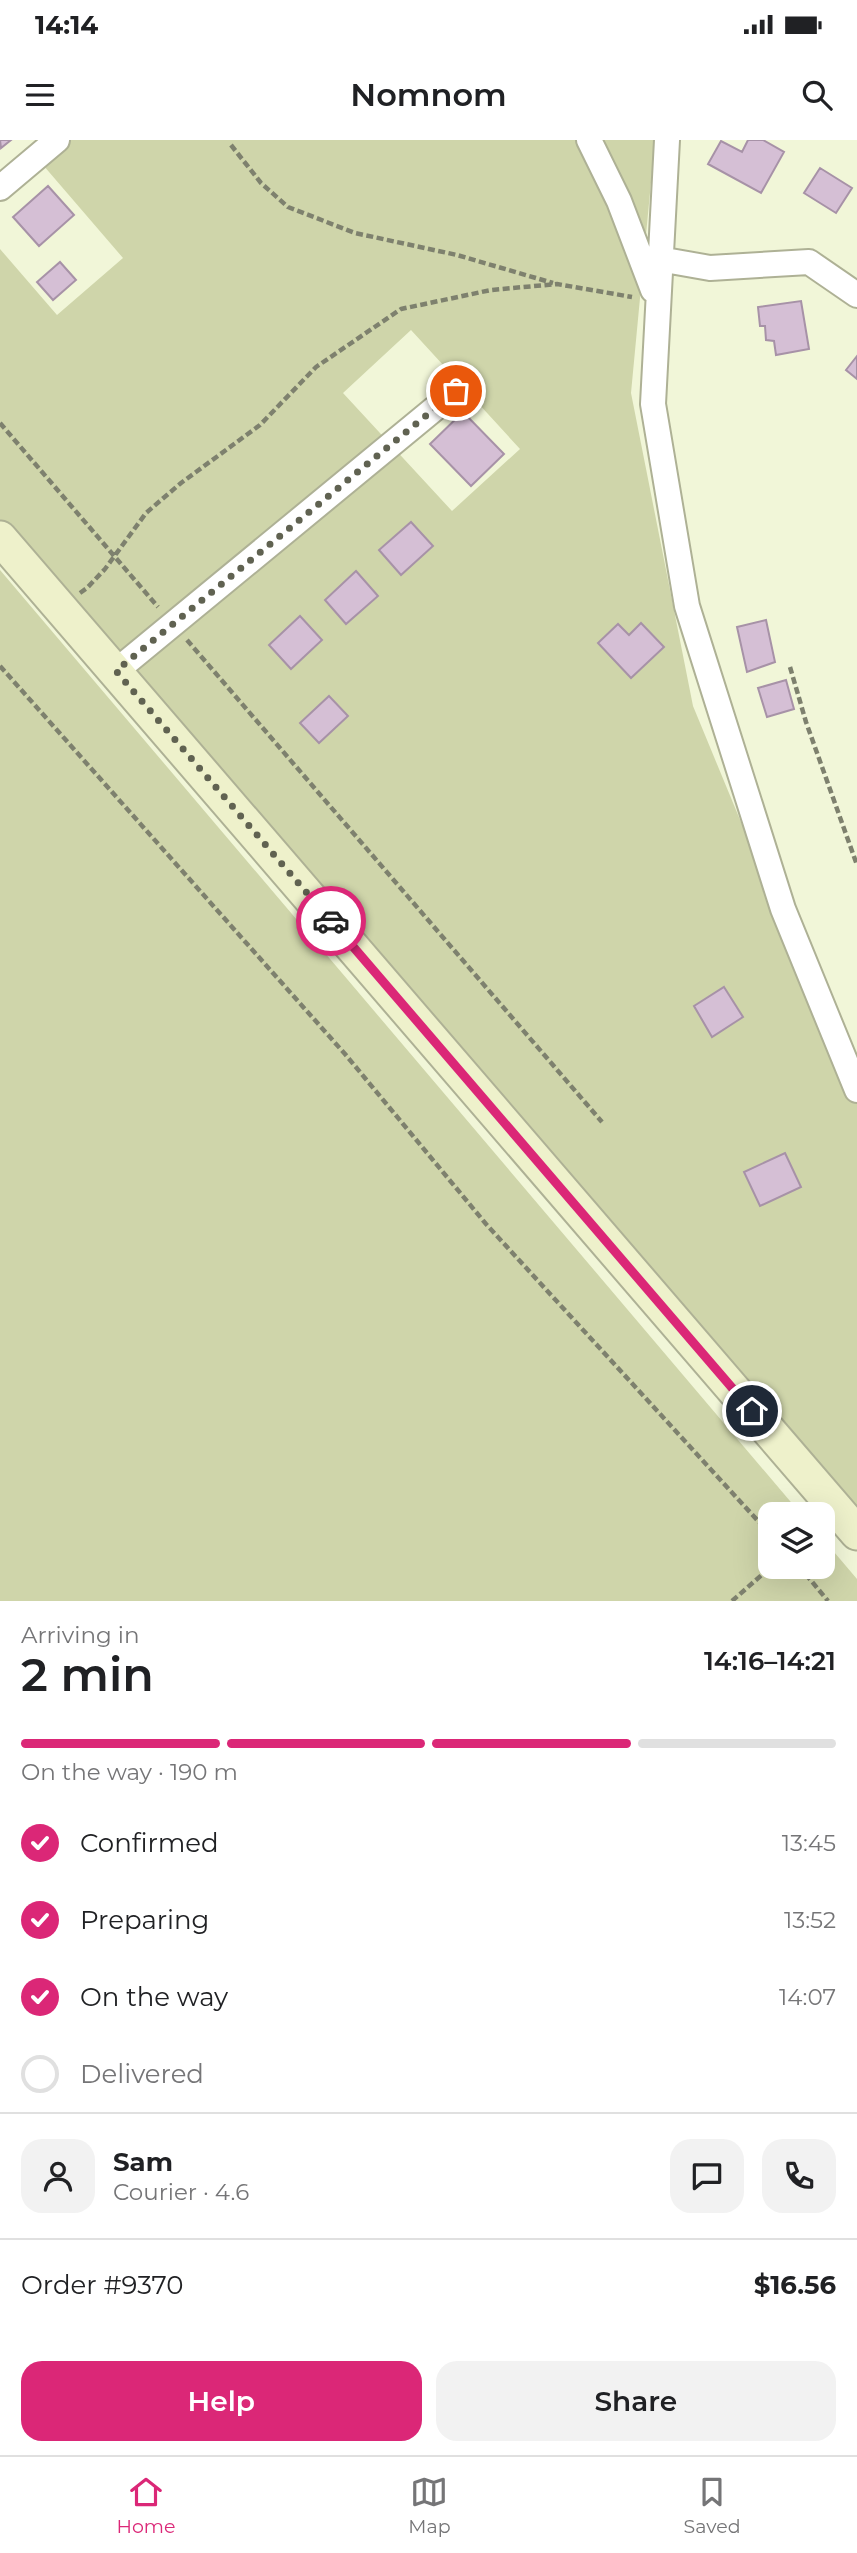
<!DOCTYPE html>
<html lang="en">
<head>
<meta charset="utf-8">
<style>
  body { margin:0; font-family:Montserrat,sans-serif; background:#f2f2f2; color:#202124; height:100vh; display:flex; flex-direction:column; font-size:26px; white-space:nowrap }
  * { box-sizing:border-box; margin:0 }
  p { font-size:23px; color:#757577 }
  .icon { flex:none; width:38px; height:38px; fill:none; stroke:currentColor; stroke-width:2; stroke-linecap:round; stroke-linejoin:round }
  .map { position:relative; height:1461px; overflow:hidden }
  .details { display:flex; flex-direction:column; background:#fff; flex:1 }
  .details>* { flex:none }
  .tools { position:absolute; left:758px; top:1362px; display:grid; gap:14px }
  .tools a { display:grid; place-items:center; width:77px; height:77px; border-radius:14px; background:#fff; box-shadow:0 7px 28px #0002; font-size:35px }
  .pin { position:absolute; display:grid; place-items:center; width:60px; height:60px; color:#fff; margin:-30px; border:4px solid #fff; border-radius:50%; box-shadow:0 2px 7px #0007 }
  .courier { position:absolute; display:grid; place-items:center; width:70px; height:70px; margin:-35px; border:5px solid #db2777; border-radius:50%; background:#fff; color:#222; box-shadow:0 2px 9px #0007 }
  .headline em { font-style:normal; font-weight:600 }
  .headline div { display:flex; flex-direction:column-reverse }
  .headline { display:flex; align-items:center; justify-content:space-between; height:119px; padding:0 21px }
  h1 { font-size:46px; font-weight:600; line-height:52px }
  .bar { display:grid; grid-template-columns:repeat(4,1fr); gap:10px 7px; align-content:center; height:84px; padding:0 21px }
  .bar i { height:9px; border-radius:5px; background:#e0e0e0 }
  .bar .active { background:#db2777 }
  .bar p { grid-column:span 4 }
  .line { display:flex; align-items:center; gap:18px; padding:0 21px; border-top:2px solid #e0e0e0 }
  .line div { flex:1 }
  .round { display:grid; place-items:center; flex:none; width:74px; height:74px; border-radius:21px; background:#f2f2f2 }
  ol { padding:0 21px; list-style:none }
  li { display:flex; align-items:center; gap:21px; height:77px }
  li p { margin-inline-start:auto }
  li .icon { padding:7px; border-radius:50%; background:#db2777; color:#fff; stroke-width:4 }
  li:last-child { color:#757577 }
  li i { width:38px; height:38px; border:4px solid #e0e0e0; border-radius:50% }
  .cta { display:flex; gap:14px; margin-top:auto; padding:14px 21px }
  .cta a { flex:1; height:80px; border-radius:21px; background:#db2777; color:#fff; font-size:28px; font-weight:600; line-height:80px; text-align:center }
  .cta a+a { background:#f2f2f2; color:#202124 }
  .status { display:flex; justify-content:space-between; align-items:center; height:49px; padding:0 35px; background:#fff; direction:ltr }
  .status svg { height:19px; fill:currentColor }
  header { display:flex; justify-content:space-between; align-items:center; height:91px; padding:0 21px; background:#fff; font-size:32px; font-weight:600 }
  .tab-bar { display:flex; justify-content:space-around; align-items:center; height:98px; border-top:2px solid #e0e0e0; background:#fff; font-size:19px; color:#757577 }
  .tab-bar a { display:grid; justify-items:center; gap:4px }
  .tab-bar .active { color:#db2777 }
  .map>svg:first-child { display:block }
</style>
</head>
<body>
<div class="status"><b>14:14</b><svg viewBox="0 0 49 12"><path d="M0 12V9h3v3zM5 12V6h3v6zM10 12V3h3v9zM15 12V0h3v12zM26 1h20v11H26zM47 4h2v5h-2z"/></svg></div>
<header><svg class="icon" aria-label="menu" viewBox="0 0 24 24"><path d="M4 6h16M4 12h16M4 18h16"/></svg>Nomnom<svg class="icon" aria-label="search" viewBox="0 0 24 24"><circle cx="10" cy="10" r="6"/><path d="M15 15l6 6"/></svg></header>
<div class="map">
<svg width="857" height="1461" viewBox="0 0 857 1461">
  <rect width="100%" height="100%" fill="#f1f6d8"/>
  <path fill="#cfd5aa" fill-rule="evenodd" d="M58,0H655L631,253L693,566L857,963V1373L0,382V109L57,175L123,118L37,18ZM411,190L520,309L452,371L343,253Z
    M0,430L801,1374H770V1426H822L823,1399L857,1439V1461H0Z"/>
  <path fill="#d5bfd5" stroke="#a792a7" stroke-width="2" d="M0,0H11L1,8Z
    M748,0H763L784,12L761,53L708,24L721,1L742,12Z
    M820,28L852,48L836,73L804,53Z
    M48,46L74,75L39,106L13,77Z
    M60,122L76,140L53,160L37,142Z
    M801,161L809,209L776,215L774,201L766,200L765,186H760L758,167Z
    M857,216V239L846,230Z
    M463,272L504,314L471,346L430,304Z
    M411,382L433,406L401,435L379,410Z
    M356,431L378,456L346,484L325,460Z
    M300,476L322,500L291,529L269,505Z
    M766,480L775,522L747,532L737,487Z
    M641,483L664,507L631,538L598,503L618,484L629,495Z
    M786,540L794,569L767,577L758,548Z
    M329,556L348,576L319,603L300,583Z
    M724,847L743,877L712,897L694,866Z
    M785,1013L801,1047L760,1066L744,1032Z"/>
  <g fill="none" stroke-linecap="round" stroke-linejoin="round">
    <g stroke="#aeb195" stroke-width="28">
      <path id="street" d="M589,0L619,61L653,150
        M667,0L653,264L687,466L783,769L857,950
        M0,48L57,0
        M659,119L710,128L809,122L857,155
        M116,531L456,251"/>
    </g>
    <g stroke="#aeb195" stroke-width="37">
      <path id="secondary" d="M0,398L857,1393"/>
    </g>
    <path stroke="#7e816e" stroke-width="4.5" stroke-dasharray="7 3.5" stroke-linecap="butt" d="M231,5L261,43L288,67L355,93L457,115L553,143
      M0,283L158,467
      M80,453L87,448L105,429L146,373L181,343L260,285L316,227L401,169L491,150L557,144L632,157
      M187,500L602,982
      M0,526L345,914L486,1084L770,1394
      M790,527L806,582L857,725
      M799,1426L828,1461
      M732,1461L772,1426"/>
    <use href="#street" stroke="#fff" stroke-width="24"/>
    <use href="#secondary" stroke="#eef1cb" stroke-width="33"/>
  </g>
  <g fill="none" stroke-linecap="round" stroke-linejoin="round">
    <path stroke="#606251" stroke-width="7" stroke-dasharray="0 12.6" d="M331,781L116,531L456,251"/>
    <path stroke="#db2777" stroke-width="9" d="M331,781L752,1271"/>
  </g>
</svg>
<div class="tools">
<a><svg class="icon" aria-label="layers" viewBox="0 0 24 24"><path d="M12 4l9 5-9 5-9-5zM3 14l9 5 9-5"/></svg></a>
</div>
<div class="pin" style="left:456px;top:251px;background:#ea580c"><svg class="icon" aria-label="bag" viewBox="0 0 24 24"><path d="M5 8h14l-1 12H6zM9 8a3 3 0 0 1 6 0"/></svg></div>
<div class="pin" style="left:752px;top:1271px;background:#1f2937"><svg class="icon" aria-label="home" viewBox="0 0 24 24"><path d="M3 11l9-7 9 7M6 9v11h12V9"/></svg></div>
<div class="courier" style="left:331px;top:781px"><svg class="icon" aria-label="car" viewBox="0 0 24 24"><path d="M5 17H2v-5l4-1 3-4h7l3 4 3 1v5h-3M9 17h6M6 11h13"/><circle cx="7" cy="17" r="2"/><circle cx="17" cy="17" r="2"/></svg></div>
</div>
<section class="details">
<div class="headline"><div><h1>2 min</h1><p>Arriving in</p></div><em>14:16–14:21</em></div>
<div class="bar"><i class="active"></i><i class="active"></i><i class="active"></i><i></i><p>On the way · 190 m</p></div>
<ol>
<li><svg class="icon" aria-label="check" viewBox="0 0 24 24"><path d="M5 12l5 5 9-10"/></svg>Confirmed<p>13:45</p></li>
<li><svg class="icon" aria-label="check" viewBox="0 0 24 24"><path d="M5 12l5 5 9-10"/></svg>Preparing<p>13:52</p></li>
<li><svg class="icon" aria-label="check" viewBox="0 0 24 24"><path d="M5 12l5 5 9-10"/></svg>On the way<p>14:07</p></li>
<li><i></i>Delivered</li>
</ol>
<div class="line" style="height:126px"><a class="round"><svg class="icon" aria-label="person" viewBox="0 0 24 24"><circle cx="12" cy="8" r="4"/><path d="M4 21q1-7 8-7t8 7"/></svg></a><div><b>Sam</b><p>Courier · 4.6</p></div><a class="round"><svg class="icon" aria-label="chat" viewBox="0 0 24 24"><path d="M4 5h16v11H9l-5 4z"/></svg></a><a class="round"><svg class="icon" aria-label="phone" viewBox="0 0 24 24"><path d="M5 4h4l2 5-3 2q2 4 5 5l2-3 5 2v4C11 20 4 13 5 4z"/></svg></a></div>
<div class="line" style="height:91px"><div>Order #9370</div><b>$16.56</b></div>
<div class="cta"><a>Help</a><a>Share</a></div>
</section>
<nav class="tab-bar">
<a class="active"><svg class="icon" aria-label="home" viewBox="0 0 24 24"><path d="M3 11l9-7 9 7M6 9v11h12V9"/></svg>Home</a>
<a><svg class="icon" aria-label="map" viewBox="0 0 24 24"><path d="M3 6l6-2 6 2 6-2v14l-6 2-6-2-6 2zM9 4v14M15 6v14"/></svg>Map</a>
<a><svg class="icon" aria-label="saved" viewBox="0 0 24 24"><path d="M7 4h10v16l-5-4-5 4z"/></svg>Saved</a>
</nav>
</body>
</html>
